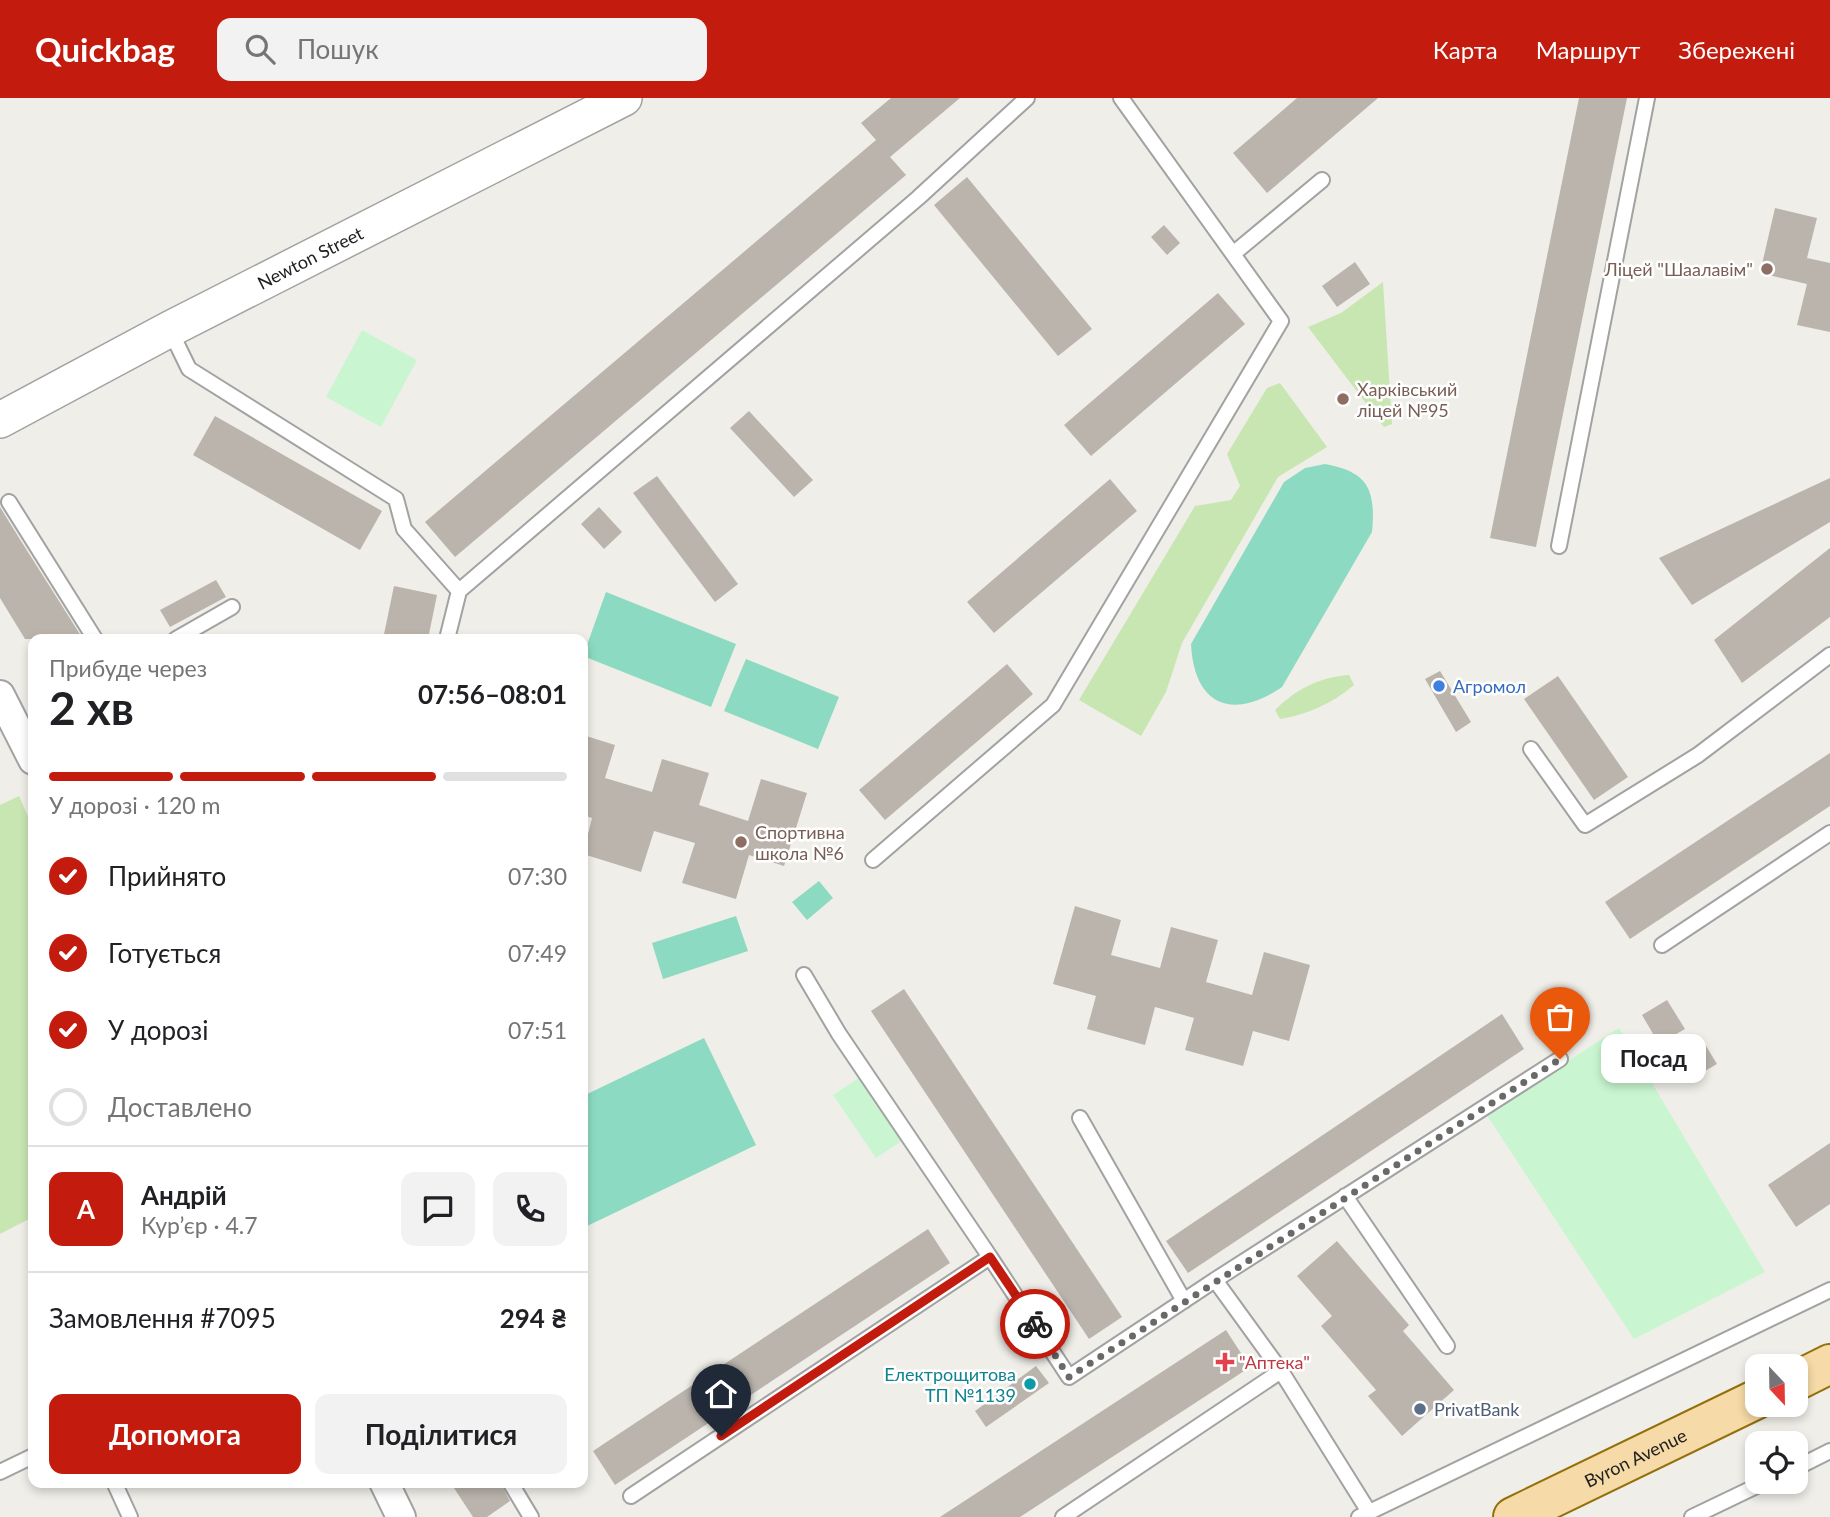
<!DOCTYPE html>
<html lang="uk">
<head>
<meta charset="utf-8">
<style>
  body { margin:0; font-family:Lato,sans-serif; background:#f2f2f2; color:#202124; height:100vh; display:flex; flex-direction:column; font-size:26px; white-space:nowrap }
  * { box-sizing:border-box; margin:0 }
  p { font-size:23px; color:#757577 }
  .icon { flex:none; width:38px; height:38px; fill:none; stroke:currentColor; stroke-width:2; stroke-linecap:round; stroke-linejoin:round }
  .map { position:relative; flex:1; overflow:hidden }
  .details { position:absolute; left:28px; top:536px; width:560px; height:854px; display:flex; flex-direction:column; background:#fff; border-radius:14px; box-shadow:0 4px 10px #0003 }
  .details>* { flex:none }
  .needle { width:46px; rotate:158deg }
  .tools { position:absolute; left:1745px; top:1256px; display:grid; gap:14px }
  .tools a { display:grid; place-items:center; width:63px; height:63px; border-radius:14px; background:#fff; box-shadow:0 4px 10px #0003; font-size:35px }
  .pin { position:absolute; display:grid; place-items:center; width:60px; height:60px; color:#fff; margin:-72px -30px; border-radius:50% 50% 50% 0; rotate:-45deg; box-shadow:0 0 7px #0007 }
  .pin .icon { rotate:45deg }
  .courier { position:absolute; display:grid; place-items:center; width:70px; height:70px; margin:-35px; border:5px solid #c31c0e; border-radius:50%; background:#fff; color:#222; box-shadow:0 2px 9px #0007 }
  .bubble { position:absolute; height:49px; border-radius:14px; background:#fff; box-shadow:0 4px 10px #0003; font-size:23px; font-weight:700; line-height:49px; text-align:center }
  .head em { font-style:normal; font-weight:700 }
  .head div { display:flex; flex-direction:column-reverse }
  .head { display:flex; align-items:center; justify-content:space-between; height:119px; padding:0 21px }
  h1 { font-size:46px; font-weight:700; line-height:52px }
  .bar { display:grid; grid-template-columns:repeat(4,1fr); gap:10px 7px; align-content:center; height:84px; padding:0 21px }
  .bar i { height:9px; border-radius:5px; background:#e0e0e0 }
  .bar .active { background:#c31c0e }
  .bar p { grid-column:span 4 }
  .line { display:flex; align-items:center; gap:18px; padding:0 21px; border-top:2px solid #e0e0e0 }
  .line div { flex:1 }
  .round { display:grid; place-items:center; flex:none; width:74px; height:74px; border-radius:14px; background:#f2f2f2 }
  ol { padding:0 21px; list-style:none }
  li { display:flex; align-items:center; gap:21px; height:77px }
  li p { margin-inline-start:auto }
  li .icon { padding:7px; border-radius:50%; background:#c31c0e; color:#fff; stroke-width:4 }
  li:last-child { color:#757577 }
  li i { width:38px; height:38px; border:4px solid #e0e0e0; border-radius:50% }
  .action { display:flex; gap:14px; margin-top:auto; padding:14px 21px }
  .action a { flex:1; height:80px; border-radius:14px; background:#c31c0e; color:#fff; font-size:28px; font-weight:700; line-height:80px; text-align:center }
  .action a+a { background:#f2f2f2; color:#202124 }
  header { display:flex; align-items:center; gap:42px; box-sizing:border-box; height:98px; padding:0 35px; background:#c31c0e; color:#fff }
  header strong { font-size:33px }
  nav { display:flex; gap:38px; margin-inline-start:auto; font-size:24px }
  .search { width:490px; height:63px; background:#f2f2f2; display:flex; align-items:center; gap:18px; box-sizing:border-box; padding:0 24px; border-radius:14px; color:#757577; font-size:26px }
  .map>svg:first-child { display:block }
</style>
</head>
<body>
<header>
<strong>Quickbag</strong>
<div class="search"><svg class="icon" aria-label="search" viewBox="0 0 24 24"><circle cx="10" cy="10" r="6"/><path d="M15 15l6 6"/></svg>Пошук</div>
<nav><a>Карта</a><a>Маршрут</a><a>Збережені</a></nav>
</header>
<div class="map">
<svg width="1830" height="1419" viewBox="0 0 1830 1419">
  <rect width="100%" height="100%" fill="#f0eee8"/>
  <path fill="#c7e6b2" d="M1383,184L1392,326L1384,329L1308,229L1341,215Z
    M1280,285L1327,349L1278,379L1182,545L1166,594L1141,638L1079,602L1195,408L1231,402L1240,388L1227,356L1267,290Z
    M1349,577L1354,587C1331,606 1309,616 1280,621L1275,612C1296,591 1320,579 1349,577Z
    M19,698L33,730V1119L0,1136V707Z"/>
  <path fill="#c9f6d0" d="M362,232L417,262L381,329L326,299Z
    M1619,930L1765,1174L1634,1241L1486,1016Z
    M860,979L903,1042L876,1060L833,997Z"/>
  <path fill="#8cdac2" d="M1325,366C1368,374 1376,391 1372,434L1282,589C1233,623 1194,608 1191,546L1284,384L1305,370Z
    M606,494L736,546L711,609L583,558Z
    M746,561L839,599L818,651L724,613Z
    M819,783L833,800L807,822L792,804Z
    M736,818L748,853L663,881L652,845Z
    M704,940L756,1047L583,1130V998Z"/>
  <path fill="#bab4ad" d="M891,0H960L890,59L906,77L455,459L425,424L876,42L861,25Z
    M1297,0H1378L1267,95L1233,55Z
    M1579,0H1627L1536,449L1490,440Z
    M967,79L1092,231L1058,258L934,107Z
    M1775,110L1817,120L1807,160L1830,165V234L1797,227L1807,186L1760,175Z
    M1164,127L1180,145L1167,157L1151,139Z
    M1355,164L1370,186L1337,209L1322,188Z
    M1218,195L1245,226L1091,358L1064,327Z
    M749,313L813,382L794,399L730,330Z
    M215,318L382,413L360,452L193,357Z
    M657,378L738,486L715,504L633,395Z
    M1830,380V424L1692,507L1659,460Z
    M1110,381L1137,413L994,535L967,504Z
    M0,409L21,443L83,541H25L0,500Z
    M599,409L622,434L604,451L581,426Z
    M1830,450V519L1742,585L1714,542Z
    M216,482L226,499L170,529L160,512Z
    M394,488L437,497L428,541H383Z
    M1007,566L1033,596L885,722L859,692Z
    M1440,573L1471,624L1456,634L1425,581Z
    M1558,578L1628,679L1594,702L1524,601Z
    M583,637L615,647L605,680L652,694L662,661L709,675L699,707L748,723L761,681L807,695L784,768L749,757L736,801L682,785L695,745L654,733L641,774L583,756L592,720L583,717Z
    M1830,655V708L1630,841L1605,804Z
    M1075,808L1121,822L1111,857L1160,870L1171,829L1218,842L1206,884L1252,897L1264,854L1310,867L1289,943L1253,933L1243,968L1185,952L1194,920L1155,909L1145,947L1087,931L1096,898L1053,886Z
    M904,891L1122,1219L1089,1241L871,913Z
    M1667,902L1685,931L1659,946L1642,917Z
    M1502,916L1524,951L1188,1175L1166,1143Z
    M1703,943L1717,966L1698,977L1684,954Z
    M1830,1045V1106L1796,1129L1768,1087Z
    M928,1131L950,1165L615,1387L593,1353Z
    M1337,1143L1409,1227L1403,1233L1454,1292L1402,1338L1368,1298L1376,1292L1321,1228L1332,1218L1297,1178Z
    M1226,1232L1250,1269L1235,1279L1020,1419H940Z
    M1036,1268L1049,1285L986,1329L975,1313Z
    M450,1384H500L510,1403L487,1419H473Z"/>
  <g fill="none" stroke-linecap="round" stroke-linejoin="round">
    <g stroke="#a2a2a2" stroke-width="18">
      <path id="service" d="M1233,156L1322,82
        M170,232L189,271L396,401L404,431L459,493L447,541
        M9,404L95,541
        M1559,448L1647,0
        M459,493L918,100L1027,0
        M176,541L232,509
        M1531,651L1585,727L1698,657L1830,557
        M873,762L1053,607L1281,223L1121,0
        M1662,847L1830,735
        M804,877L839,936L990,1159
        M1080,1020L1184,1203
        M1345,1098L1447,1248
        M1215,1182L1560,961
        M1281,1273L1369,1414
        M1796,1370L1830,1353
        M0,1374L33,1358
        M114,1384L130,1419
        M510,1384L531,1419
        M631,1398L990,1159L1069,1279L1215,1182L1281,1273L1063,1419
        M1359,1419L1830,1192
        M1692,1419L1765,1384"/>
    </g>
    <g stroke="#a2a2a2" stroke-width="32">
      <path id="minor" d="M0,597L33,662
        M384,1384L401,1419"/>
    </g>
    <g stroke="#a2a2a2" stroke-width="38">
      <g id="tertiary">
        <path id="s1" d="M0,322L170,231L624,0"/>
      </g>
    </g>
    <g stroke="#93700a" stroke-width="42">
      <g id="primary">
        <path d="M1796,1283L1830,1266"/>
        <path id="s2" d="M1513,1419L1757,1301"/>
      </g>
    </g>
    <use href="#service" stroke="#fff" stroke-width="14"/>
    <use href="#minor" stroke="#fff" stroke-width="28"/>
    <use href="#tertiary" stroke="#fff" stroke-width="35"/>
    <use href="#primary" stroke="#f6daa7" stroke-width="38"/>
  </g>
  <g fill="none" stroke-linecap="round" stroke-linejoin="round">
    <path stroke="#696967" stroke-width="7" stroke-dasharray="0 12.6" d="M1035,1226L1069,1279L1560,961"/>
    <path stroke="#c31c0e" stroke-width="9" d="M721,1338L990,1159L1035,1226"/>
  </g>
  <g fill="#8d6e63" stroke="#fff" stroke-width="2.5">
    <circle cx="1767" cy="171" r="7"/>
    <circle cx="1343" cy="301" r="7"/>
    <circle cx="741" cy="744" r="7"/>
  </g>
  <circle fill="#3f7fe0" stroke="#fff" stroke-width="2.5" cx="1439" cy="588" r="7"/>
  <path fill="#e0444e" stroke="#fff" stroke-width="2.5" d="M1221.5 1253.5h7v7h7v7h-7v7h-7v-7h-7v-7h7z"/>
  <circle fill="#0f9aa8" stroke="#fff" stroke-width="2.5" cx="1030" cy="1286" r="7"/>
  <circle fill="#5c6f8a" stroke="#fff" stroke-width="2.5" cx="1420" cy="1311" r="7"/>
  <g text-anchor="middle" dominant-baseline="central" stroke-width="5" stroke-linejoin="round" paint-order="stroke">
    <g font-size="18" fill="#212121" stroke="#fff">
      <text stroke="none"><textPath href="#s1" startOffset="350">Newton Street</textPath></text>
      <text stroke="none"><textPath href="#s2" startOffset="136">Byron Avenue</textPath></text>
    </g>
    <g font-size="18" fill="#785e54" stroke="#fff" text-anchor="start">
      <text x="1753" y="171" text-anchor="end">Ліцей "Шаалавім"</text>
      <text x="1357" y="291">Харківський<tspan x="1357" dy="21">ліцей №95</tspan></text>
      <text x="755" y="734">Спортивна<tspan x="755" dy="21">школа №6</tspan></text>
    </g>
    <g font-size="18" fill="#366cbe" stroke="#fff" text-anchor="start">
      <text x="1453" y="588">Агромол</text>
    </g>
    <g font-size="18" fill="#be3a42" stroke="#fff" text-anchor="start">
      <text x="1239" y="1264">"Аптека"</text>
    </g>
    <g font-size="18" fill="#0d838f" stroke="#fff" text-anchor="end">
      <text x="1016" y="1276">Електрощитова<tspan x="1016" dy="21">ТП №1139</tspan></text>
    </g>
    <g font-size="18" fill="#4e5e75" stroke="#fff" text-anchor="start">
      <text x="1434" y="1311">PrivatBank</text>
    </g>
  </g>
</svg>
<div class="tools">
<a><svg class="needle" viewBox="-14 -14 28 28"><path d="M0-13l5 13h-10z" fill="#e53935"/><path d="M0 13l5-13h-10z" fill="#757577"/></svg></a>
<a><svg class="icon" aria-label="locate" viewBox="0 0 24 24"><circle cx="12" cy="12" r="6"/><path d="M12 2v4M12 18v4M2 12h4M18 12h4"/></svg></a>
</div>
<div class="pin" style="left:1560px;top:961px;background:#ea580c"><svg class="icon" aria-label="bag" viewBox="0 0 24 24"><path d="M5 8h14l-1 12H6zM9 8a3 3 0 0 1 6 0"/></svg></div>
<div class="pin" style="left:721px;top:1338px;background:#1f2937"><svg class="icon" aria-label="home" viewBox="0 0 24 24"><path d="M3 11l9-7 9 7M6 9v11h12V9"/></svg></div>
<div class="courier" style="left:1035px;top:1226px"><svg class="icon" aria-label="bike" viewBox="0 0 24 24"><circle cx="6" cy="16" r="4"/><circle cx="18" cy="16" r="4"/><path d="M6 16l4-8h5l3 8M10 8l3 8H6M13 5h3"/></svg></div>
<div class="bubble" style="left:1601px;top:936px;width:105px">Посад</div>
<section class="details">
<div class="head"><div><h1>2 хв</h1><p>Прибуде через</p></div><em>07:56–08:01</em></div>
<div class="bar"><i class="active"></i><i class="active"></i><i class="active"></i><i></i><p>У дорозі · 120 m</p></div>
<ol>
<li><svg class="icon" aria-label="check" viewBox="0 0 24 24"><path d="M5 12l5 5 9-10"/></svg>Прийнято<p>07:30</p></li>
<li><svg class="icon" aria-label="check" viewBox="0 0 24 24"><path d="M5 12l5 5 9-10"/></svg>Готується<p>07:49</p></li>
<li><svg class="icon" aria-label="check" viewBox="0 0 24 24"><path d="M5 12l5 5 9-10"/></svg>У дорозі<p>07:51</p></li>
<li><i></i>Доставлено</li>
</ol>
<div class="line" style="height:126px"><b class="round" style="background:#c31c0e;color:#fff">А</b><div><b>Андрій</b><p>Кур’єр · 4.7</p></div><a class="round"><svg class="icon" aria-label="chat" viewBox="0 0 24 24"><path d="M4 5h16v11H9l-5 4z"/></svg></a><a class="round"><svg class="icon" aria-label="phone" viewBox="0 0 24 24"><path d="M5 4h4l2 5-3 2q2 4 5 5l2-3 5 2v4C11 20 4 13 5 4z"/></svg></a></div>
<div class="line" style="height:91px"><div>Замовлення #7095</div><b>294 ₴</b></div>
<div class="action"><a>Допомога</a><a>Поділитися</a></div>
</section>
</div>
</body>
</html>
